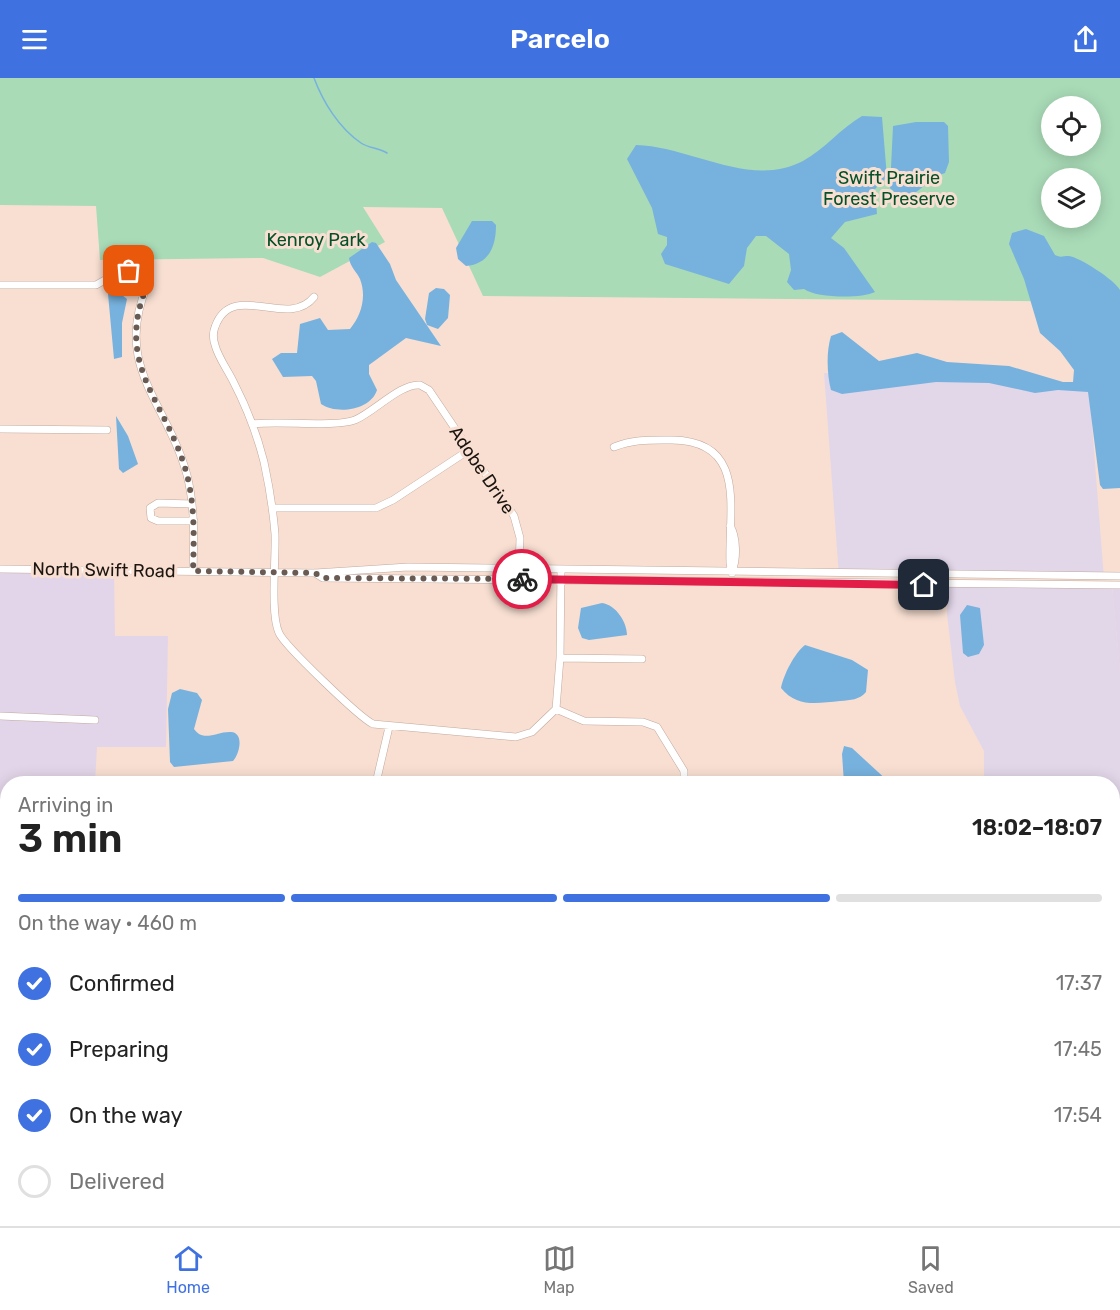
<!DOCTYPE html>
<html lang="en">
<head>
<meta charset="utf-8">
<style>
  body { margin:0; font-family:Rubik,sans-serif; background:#f6f6f6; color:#222; height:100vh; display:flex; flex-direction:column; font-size:22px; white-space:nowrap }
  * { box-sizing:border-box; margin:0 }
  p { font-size:20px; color:#767676 }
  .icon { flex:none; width:33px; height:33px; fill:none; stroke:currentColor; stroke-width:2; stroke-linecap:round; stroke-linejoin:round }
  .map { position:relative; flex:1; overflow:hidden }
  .panel { position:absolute; left:0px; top:698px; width:1120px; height:452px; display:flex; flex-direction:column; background:#fff; border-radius:24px 24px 0 0; box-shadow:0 3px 15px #0003 }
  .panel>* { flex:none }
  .buttons { position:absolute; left:1041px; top:18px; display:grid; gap:12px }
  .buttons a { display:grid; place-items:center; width:60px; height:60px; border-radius:50%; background:#fff; box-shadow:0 3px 15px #0003; font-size:30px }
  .pin { position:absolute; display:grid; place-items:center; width:51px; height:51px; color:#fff; margin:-26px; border-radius:12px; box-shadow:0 3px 9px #0006 }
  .courier { position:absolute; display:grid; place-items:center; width:60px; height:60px; margin:-30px; border:4px solid #e11d48; border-radius:50%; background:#fff; color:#222; box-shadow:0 2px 8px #0007 }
  .overview em { font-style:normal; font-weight:600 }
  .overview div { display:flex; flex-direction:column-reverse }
  .overview { display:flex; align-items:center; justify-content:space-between; height:102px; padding:0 18px }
  h1 { font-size:39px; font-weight:600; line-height:45px }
  .bar { display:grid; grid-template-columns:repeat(4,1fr); gap:9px 6px; align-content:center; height:72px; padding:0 18px }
  .bar i { height:8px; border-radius:4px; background:#e0e0e0 }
  .bar .active { background:#3f71e1 }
  .bar p { grid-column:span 4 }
  ol { padding:0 18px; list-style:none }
  li { display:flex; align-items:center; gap:18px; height:66px }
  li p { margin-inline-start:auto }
  li .icon { padding:6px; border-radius:50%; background:#3f71e1; color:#fff; stroke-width:4 }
  li:last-child { color:#767676 }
  li i { width:33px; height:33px; border:3px solid #e0e0e0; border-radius:50% }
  header { display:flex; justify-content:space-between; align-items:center; height:78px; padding:0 18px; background:#3f71e1; color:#fff; font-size:27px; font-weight:600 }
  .menu { display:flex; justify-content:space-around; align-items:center; height:84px; border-top:2px solid #e0e0e0; background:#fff; font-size:16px; color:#767676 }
  .menu a { display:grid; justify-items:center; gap:3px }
  .menu .active { color:#3f71e1 }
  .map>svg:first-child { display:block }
</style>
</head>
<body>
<header><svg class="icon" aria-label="menu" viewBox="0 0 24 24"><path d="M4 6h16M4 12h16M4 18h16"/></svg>Parcelo<svg class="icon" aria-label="share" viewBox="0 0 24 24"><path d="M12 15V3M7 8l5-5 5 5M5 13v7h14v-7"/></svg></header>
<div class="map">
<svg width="1120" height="1148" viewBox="0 0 1120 1148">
  <rect width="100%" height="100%" fill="#f8dfd2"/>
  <path fill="#e3d5e9" d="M0,494H114L115,558H168L166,669H97L95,705H8L7,756L0,752Z
    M1112,508H1120V594Z
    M1113,867L1120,869V1148H1079L1075,1142H1113Z"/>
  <path fill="#e2d6e9" d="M824,295L1089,308L1104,501L839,498Z
    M948,506L1112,508L1120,594V789L1113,788V705H981L984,699V673L960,628L955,604L947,536Z"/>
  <path fill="#a9dbb7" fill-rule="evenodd" d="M0,0H1120V224L483,218L442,130L363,129L385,164L320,199L263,180L100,182L96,128L0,127ZM1052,28H1090V68H1052ZM1052,100H1090V140H1052Z
    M0,849H7V989H0Z"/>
  <path fill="#77b2de" d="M862,38L882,39L887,99L875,111L877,136L845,144L831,160L844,170L875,214C861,221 816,220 804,211L794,212L787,204L791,192L789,176L766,158H756L747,170L744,188L729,206L665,186L661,176L667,167V159L658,156L652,130L627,81L636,67C690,68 750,111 803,83C825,71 841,50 862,38Z
    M916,44H944L948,48L949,84L945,95C928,100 919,116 902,122L890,110L893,48Z
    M472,143H492L496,147C496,167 490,186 466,188L458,181L456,170Z
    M1026,151L1044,158L1055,177C1061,180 1062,178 1069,178C1079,179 1115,202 1120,212V410L1103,411L1100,407L1088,314L1058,312L1035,315L989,305L936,304L842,316L831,312C827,297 826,274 831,258L842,254L879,283L917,275L947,284L1009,288L1063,304H1073L1074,292L1060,273L1040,255L1024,201L1009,166L1012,155Z
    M372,164L376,165L390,186L396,202L441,268L406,260L369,287V296L377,312C371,332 337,337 321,326L316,303L312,298L283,299L272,281L281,275H297L300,246L320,240L328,252L350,251C361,238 367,219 360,201C357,194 350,189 349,180Z
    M119,207L122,217L127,221L122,245V279L114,281L108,216Z
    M436,210L444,211L450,217L448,240L438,251L427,247L425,241L429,215Z
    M116,338L128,358L138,386L123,395L119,391Z
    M602,525C616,527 627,544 627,557L589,562L582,560L578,550L581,530Z
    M967,527L980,530L984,567L979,576L968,579L963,575L960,537Z
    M805,567L852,582L868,592L866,614C859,622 851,622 840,623C818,625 797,630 781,610C784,596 794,576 805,567Z
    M180,611L197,615L202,622L194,651C204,665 217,653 231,654C245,655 239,677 233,683L174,689L170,684L168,631L172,615Z
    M844,668L852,670L890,705H844L842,676Z"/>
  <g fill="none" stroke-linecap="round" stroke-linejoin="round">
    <path stroke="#77b2de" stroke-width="1.5" d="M314,0C323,24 339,50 361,65C368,70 379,70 387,75"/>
    <g stroke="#c1a99d" stroke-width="8">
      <path id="minor" d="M130 200a10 10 0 1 1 20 0a10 10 0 1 1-20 0Z
        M0,207H96L119,194H133
        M147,208C113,289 167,324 187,397C195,429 194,460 193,493
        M314,219C288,252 232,201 215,249C213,254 213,261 215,267C218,279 227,291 233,303C246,328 257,356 264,384C269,407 273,431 275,456C276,480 270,536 279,555C285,568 359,639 373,646L516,659L532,654L556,631L560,580L561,491
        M252,346C281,342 332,350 355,342C374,334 401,305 420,307L429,312L514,438L520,460L519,491
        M0,351L107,352
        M614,369C634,361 651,362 672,362C748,363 728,431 730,485L732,495
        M192,426L158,425L150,430L151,440L158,443H194
        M272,430H376L393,422L469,372
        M730,448C737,459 737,482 732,493
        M0,491L315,495L408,489L1120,498
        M315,495L323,500L1120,507
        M560,580L642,581
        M556,631L584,643L643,644L657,649L684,693V705
        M0,638L95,642
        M376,705L389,649
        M0,998H8
        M0,1090H8
        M115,1142V1148
        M486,1142L494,1148
        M728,1148L732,1142"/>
    </g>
    <g stroke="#6b599a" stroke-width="12">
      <path id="highway" d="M0,778L8,780
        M0,797H8
        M1113,816L1120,817
        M0,824H8
        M0,835L8,834
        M1113,844L1120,845
        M1113,854L1120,855"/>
    </g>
    <use href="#minor" stroke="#fff" stroke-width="7"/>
    <use href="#highway" stroke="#967ee5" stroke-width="10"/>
  </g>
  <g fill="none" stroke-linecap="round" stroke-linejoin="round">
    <path stroke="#695b53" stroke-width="6" stroke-dasharray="0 10.8" d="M129,193L133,194L131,200L133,207L140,210L147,208C113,289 168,324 187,397C195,429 194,460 193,493L315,495L323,500L522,501"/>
    <path stroke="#e11d48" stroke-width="8" d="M522,501L924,507"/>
  </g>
  <g text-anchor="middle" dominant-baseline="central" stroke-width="6" stroke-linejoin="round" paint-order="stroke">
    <g font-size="18" fill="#045029" stroke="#f8dfd2">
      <text x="889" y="100">Swift Prairie<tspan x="889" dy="21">Forest Preserve</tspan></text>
      <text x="316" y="162">Kenroy Park</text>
    </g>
    <g font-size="18" fill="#1c140f" stroke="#f8dfd2">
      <text transform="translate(482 392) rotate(56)">Adobe Drive</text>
      <text transform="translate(104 492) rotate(1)">North Swift Road</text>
    </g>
  </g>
</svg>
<div class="buttons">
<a><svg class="icon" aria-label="locate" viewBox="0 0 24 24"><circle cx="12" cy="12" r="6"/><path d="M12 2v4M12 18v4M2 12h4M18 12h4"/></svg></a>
<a><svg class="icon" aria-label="layers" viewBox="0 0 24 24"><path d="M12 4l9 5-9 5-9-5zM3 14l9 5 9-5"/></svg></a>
</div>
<div class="pin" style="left:129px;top:193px;background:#ea580c"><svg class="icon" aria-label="bag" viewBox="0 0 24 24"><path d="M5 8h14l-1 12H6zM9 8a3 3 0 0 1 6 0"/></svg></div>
<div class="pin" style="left:924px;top:507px;background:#1f2937"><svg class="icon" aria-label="home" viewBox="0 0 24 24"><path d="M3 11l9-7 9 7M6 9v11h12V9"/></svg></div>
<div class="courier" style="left:522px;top:501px"><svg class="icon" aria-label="bike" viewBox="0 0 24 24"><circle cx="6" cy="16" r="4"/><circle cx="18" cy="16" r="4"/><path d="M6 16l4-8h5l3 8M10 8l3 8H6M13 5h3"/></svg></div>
<section class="panel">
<div class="overview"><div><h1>3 min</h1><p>Arriving in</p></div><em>18:02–18:07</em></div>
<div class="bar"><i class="active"></i><i class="active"></i><i class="active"></i><i></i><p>On the way · 460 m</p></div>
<ol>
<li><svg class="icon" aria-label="check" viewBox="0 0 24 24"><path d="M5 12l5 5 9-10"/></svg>Confirmed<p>17:37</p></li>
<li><svg class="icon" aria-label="check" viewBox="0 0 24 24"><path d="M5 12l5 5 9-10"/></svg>Preparing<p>17:45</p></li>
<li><svg class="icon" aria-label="check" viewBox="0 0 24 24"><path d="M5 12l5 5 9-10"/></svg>On the way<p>17:54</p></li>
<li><i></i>Delivered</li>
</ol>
</section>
</div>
<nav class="menu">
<a class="active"><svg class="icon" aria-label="home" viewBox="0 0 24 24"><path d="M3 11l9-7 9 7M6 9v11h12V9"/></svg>Home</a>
<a><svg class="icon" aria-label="map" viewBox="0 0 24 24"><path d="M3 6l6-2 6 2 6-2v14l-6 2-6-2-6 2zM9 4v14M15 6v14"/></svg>Map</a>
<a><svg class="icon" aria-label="saved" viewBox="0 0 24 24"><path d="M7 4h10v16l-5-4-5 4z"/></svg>Saved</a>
</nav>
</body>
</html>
